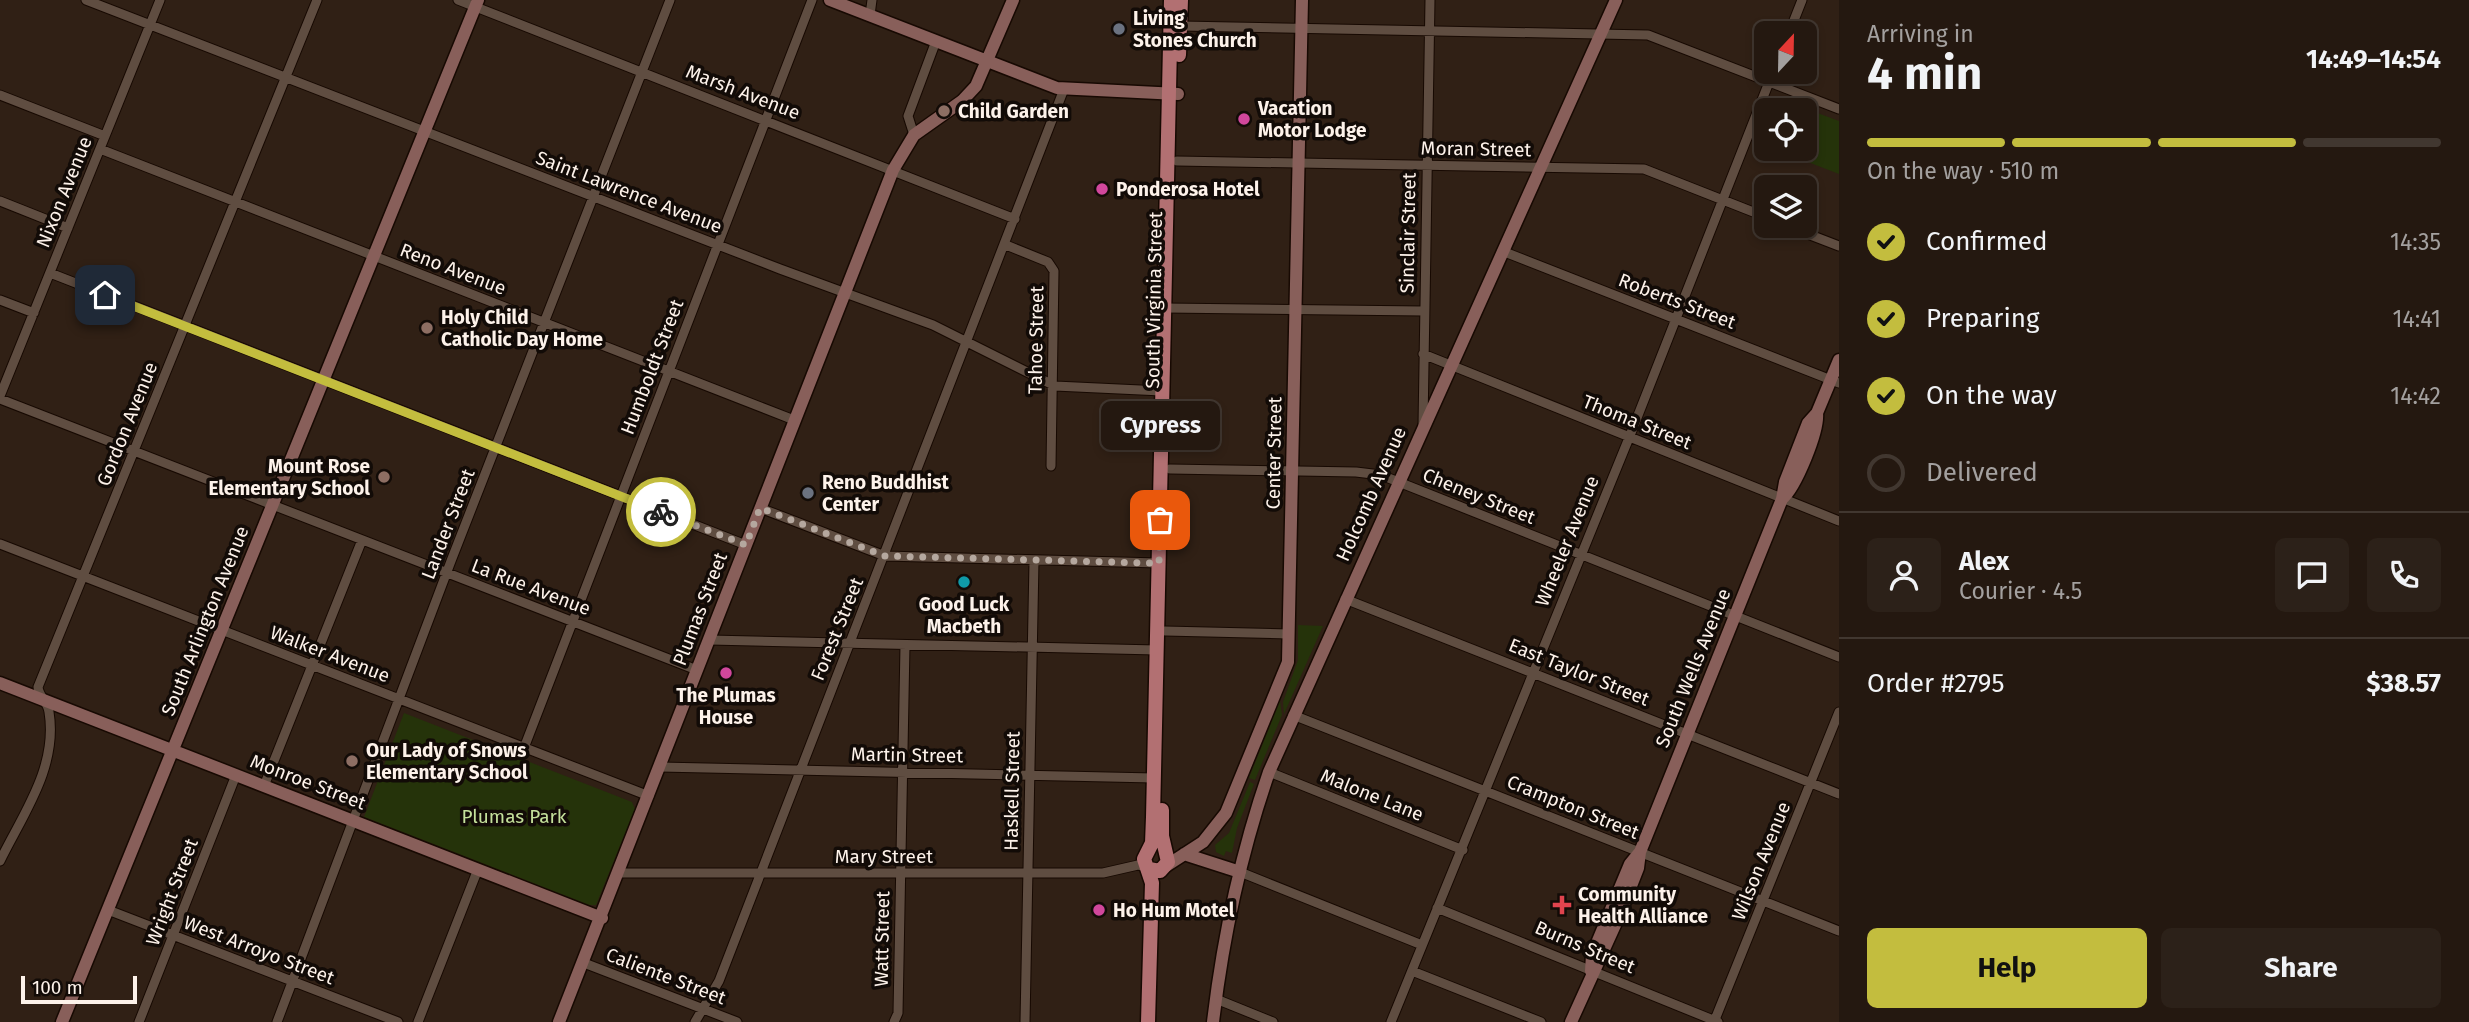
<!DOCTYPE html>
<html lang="en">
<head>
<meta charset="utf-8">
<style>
  body { margin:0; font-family:"Fira Sans",sans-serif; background:#2c2119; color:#f1f3f6; height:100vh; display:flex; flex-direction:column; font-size:26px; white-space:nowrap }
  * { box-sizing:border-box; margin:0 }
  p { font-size:23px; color:#a3a09f }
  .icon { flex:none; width:38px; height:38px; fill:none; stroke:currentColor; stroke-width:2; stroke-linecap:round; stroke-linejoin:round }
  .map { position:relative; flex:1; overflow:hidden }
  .side { display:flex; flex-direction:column; background:#241810; width:630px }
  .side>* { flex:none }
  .needle { width:46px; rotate:22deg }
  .tools { position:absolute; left:1754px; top:21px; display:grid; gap:14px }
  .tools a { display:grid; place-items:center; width:63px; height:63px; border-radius:10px; background:#241810; box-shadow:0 4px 10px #0003,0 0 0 2px #413730; font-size:35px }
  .scale { position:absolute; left:21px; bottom:18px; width:116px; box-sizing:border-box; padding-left:7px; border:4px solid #fdf2ea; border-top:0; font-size:19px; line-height:24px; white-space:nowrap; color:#fdf2ea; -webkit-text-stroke:5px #120b07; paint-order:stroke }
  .pin { position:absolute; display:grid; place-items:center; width:60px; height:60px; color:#fff; margin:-30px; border-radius:14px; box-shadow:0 4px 10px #0006 }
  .courier { position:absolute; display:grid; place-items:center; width:70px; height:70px; margin:-35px; border:5px solid #c3bd3e; border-radius:50%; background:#fff; color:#222; box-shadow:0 2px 9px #0007 }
  .bubble { position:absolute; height:49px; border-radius:10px; background:#241810; box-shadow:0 4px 10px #0003,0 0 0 2px #413730; font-size:23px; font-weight:700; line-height:49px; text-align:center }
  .overview em { font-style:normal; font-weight:700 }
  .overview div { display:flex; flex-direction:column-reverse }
  .overview { display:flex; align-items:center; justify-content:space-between; height:119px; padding:0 28px }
  h1 { font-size:46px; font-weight:700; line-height:52px }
  .bar { display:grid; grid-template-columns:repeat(4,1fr); gap:10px 7px; align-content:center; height:84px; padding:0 28px }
  .bar i { height:9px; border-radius:5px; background:#413730 }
  .bar .on { background:#c3bd3e }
  .bar p { grid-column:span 4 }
  .line { display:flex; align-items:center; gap:18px; padding:0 28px; border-top:2px solid #413730 }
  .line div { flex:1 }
  .round { display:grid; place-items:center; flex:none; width:74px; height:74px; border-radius:10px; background:#2c2119 }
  ol { padding:0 28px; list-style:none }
  li { display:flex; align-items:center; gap:21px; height:77px }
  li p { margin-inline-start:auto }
  li .icon { padding:7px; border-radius:50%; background:#c3bd3e; color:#111; stroke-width:4 }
  li:last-child { color:#a3a09f }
  li i { width:38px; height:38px; border:4px solid #413730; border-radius:50% }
  .button { display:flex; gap:14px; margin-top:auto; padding:14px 28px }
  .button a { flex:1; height:80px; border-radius:10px; background:#c3bd3e; color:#111; font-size:28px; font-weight:700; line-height:80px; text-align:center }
  .button a+a { background:#2c2119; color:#f1f3f6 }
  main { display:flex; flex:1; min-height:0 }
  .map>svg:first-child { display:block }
</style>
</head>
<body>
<main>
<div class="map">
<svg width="1839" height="1022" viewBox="0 0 1839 1022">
  <rect width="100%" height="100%" fill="#302015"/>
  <path fill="#25330a" d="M1775,97L1839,121V174L1774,149H1804V110H1770Z
    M1298,625L1323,626L1284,714L1283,702L1298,660Z
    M1280,701L1282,715L1255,780L1249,778Z
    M404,713L632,802L635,809L596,905H589L364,817Z
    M1250,782L1254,784L1237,828L1232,853L1226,851L1224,856L1216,852L1215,845L1229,833Z"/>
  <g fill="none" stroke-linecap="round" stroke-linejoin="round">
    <g stroke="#170902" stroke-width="11">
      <path id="street" d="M86,0L780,269L933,325L1055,386L1162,391
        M458,0L1015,219
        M870,15L872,0
        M1181,26L1648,35L1839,109
        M1789,33L1802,0
        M0,95L105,136
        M914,135L908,116L936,41
        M100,149L794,420
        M1177,161L1644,169L1766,217
        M0,201L68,228
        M1787,226L1839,246
        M1006,245L1048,262L1054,271L1051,466
        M1502,251L1839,383
        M50,273L746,545
        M0,300L34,313
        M1165,308L1423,311
        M1423,354L1839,521
        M0,396L160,0
        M0,399L697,670
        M1423,425L1430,0
        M1170,469L1356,472L1381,475L1839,657
        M760,508L885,556L1159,563
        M0,544L649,796
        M1345,599L1839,794
        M1165,631L1289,634
        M710,640L1157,650
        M1293,715L1839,931
        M524,748L812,0
        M660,767L1154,778
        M1269,772L1463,850
        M264,786L362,540
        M0,861C23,814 58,767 49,712C48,702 39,697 38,687L317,0
        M1240,872L1422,945
        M619,873H1103L1138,865L1147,867
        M1437,908L1718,1022
        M108,910L398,1022
        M584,963L737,1022
        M1412,971L1541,1022
        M1216,999L1273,1022
        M139,1022L236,775
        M277,1022L451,561L670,0
        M418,1022L478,869
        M695,1022L719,981L1064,89
        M894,1022L898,1013L905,645
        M1025,1022L1034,561
        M1391,1022L1633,428L1773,72
        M1714,1022L1839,712"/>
    </g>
    <g stroke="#170902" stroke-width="15">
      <path id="secondary" d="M830,0L1057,88L1178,94
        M1782,499C1796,487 1819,431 1817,413
        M0,683L602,918
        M1184,854L1240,872
        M1166,866L1203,842L1226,813L1288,662L1302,0
        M1591,971L1592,955L1630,864L1639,853
        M62,1022L478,0
        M559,1022L893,170L914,135L962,101L976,86L1013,0
        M1213,1022C1223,937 1241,853 1269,772L1616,0
        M1571,1022L1620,914L1638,868L1640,852L1782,499L1785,482L1808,423L1817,413L1839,360"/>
    </g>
    <g stroke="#170902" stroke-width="17">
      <path id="primary" d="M1179,55L1181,0
        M1149,869L1160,871L1168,862L1162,836V810
        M1148,1022L1152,883L1144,859L1152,843L1153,817L1171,0"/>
    </g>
    <use href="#street" stroke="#5f4d41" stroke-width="9"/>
    <use href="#secondary" stroke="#885f5a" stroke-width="12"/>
    <use href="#primary" stroke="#b27072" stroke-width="14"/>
  </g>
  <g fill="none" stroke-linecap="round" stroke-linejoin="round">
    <path stroke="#b5a89f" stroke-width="7" stroke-dasharray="0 12.6" d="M661,512L746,545L760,508L885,556L1147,563H1159L1160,520"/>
    <path stroke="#c3bd3e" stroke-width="9" d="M105,295L661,512"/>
  </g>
  <g fill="#6b7280" stroke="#120b07" stroke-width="2.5">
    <circle cx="1119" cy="29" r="7"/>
    <circle cx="808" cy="493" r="7"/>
  </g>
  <g fill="#8d6e63" stroke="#120b07" stroke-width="2.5">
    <circle cx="944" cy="111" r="7"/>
    <circle cx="427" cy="328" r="7"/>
    <circle cx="384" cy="477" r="7"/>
    <circle cx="352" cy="761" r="7"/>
  </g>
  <g fill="#d1479c" stroke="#120b07" stroke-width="2.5">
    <circle cx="1244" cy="119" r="7"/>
    <circle cx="1102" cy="189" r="7"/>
    <circle cx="726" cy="673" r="7"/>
    <circle cx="1099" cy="910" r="7"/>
  </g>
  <circle fill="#0f9aa8" stroke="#120b07" stroke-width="2.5" cx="964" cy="582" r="7"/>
  <path fill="#e0444e" stroke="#120b07" stroke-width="2.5" d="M1558.5 894.5h7v7h7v7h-7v7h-7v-7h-7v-7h7z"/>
  <g text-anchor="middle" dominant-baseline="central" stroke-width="7" stroke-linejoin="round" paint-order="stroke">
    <g font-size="19" font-weight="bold" fill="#fdf2ea" stroke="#120b07" text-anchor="start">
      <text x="1133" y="18">Living<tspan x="1133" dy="22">Stones Church</tspan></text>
      <text x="1258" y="108">Vacation<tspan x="1258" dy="22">Motor Lodge</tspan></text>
      <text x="958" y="111">Child Garden</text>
      <text x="1116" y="189">Ponderosa Hotel</text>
      <text x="441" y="317">Holy Child<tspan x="441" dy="22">Catholic Day Home</tspan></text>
      <text x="370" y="466" text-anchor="end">Mount Rose<tspan x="370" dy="22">Elementary School</tspan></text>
      <text x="822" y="482">Reno Buddhist<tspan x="822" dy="22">Center</tspan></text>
      <text x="964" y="604" text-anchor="middle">Good Luck<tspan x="964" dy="22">Macbeth</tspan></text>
      <text x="726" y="695" text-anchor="middle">The Plumas<tspan x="726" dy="22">House</tspan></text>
      <text x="366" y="750">Our Lady of Snows<tspan x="366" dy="22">Elementary School</tspan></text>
      <text x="1578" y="894">Community<tspan x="1578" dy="22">Health Alliance</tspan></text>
      <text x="1113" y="910">Ho Hum Motel</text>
    </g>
    <g font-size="19" fill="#fdf2ea" stroke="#120b07">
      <text transform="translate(743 92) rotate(21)">Marsh Avenue</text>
      <text transform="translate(1476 149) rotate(1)">Moran Street</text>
      <text transform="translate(64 192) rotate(-68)">Nixon Avenue</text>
      <text transform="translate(629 192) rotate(21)">Saint Lawrence Avenue</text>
      <text transform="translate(1408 233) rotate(-89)">Sinclair Street</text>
      <text transform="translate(453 269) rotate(21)">Reno Avenue</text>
      <text transform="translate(1154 300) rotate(-89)">South Virginia Street</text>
      <text transform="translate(1677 301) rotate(21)">Roberts Street</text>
      <text transform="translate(1036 340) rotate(-89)">Tahoe Street</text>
      <text transform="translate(652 367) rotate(-69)">Humboldt Street</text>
      <text transform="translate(1637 422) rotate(22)">Thoma Street</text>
      <text transform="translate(127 424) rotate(-68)">Gordon Avenue</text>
      <text transform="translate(1274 453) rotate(-89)">Center Street</text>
      <text transform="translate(1371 494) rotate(-66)">Holcomb Avenue</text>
      <text transform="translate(1479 496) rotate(22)">Cheney Street</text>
      <text transform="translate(448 524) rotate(-69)">Lander Street</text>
      <text transform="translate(1567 541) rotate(-68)">Wheeler Avenue</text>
      <text transform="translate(531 587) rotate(21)">La Rue Avenue</text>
      <text transform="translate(700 609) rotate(-69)">Plumas Street</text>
      <text transform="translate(205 621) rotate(-68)">South Arlington Avenue</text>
      <text transform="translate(837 629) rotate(-68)">Forest Street</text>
      <text transform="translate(330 654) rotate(21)">Walker Avenue</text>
      <text transform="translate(1693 668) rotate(-68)">South Wells Avenue</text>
      <text transform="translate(1579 672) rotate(22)">East Taylor Street</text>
      <text transform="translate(907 755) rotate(1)">Martin Street</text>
      <text transform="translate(308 782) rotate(21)">Monroe Street</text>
      <text transform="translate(1012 791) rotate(-89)">Haskell Street</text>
      <text transform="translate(1372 795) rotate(22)">Malone Lane</text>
      <text transform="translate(1573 807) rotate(22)">Crampton Street</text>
      <text x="884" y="856">Mary Street</text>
      <text transform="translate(1761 861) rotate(-68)">Wilson Avenue</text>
      <text transform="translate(172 892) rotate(-69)">Wright Street</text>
      <text transform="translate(882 939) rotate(-89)">Watt Street</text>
      <text transform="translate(1585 947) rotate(23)">Burns Street</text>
      <text transform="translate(259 950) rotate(21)">West Arroyo Street</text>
      <text transform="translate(666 976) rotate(21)">Caliente Street</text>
    </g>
    <g font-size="19" fill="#c4e09b" stroke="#120b07">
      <text x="514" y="816">Plumas Park</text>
    </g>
  </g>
</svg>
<div class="tools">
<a><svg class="needle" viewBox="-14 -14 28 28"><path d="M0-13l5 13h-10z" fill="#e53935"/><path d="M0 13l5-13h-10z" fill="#a3a09f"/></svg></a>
<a><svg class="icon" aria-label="locate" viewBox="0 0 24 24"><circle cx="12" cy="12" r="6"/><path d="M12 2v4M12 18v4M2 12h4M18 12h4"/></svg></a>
<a><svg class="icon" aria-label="layers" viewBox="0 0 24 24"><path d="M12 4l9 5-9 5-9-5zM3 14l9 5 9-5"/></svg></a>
</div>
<div class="scale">100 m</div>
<div class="pin" style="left:1160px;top:520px;background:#ea580c"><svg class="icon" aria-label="bag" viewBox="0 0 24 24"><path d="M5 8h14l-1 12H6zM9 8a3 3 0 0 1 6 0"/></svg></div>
<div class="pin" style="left:105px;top:295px;background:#1f2937"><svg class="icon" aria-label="home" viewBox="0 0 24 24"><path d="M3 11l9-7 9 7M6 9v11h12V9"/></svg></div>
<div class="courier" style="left:661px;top:512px"><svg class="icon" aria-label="bike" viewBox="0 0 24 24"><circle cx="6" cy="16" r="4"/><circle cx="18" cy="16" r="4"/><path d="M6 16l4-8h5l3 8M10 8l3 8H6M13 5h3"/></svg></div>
<div class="bubble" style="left:1101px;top:401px;width:119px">Cypress</div>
</div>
<section class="side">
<div class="overview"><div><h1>4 min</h1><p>Arriving in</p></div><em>14:49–14:54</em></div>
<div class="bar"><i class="on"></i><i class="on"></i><i class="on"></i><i></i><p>On the way · 510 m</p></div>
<ol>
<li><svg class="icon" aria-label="check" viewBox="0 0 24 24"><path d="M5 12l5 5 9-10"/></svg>Confirmed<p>14:35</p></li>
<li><svg class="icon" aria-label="check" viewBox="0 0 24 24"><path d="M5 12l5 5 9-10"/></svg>Preparing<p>14:41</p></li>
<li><svg class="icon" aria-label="check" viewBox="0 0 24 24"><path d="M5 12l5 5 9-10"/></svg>On the way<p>14:42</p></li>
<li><i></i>Delivered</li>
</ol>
<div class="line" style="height:126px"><a class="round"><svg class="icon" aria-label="person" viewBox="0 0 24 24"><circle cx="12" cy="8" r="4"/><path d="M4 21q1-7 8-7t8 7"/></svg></a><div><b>Alex</b><p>Courier · 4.5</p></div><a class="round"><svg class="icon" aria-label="chat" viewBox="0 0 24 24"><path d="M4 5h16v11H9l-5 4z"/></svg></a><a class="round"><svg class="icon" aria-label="phone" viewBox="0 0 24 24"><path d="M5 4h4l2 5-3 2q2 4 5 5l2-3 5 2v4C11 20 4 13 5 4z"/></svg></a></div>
<div class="line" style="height:91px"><div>Order #2795</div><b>$38.57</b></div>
<div class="button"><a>Help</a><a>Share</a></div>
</section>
</main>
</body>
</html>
